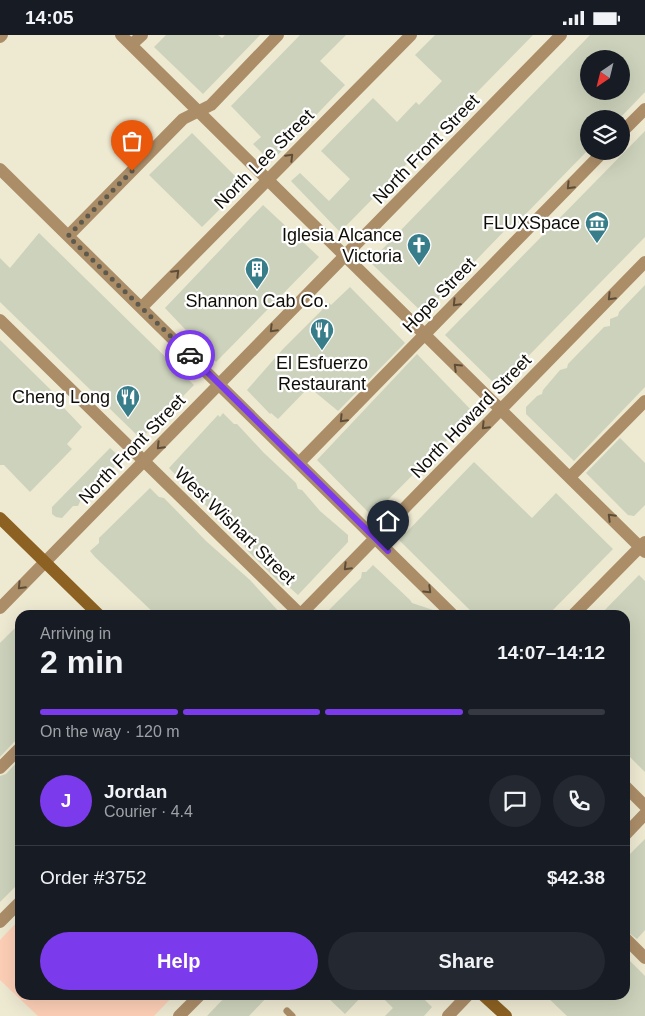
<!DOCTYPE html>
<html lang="en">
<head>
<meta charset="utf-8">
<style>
  body { margin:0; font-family:Arial,sans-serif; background:#242831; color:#f1f3f6; height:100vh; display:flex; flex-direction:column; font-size:19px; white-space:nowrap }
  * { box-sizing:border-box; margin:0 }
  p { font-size:16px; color:#9ea1a6 }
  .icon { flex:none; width:28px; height:28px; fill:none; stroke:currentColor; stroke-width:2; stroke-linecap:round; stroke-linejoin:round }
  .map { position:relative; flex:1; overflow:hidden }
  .details { position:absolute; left:15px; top:575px; width:615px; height:390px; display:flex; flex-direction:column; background:#171b24; border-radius:15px; box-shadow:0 5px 20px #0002 }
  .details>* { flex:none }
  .needle { width:32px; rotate:215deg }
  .fabs { position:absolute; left:580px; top:15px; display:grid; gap:10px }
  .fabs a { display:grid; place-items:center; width:50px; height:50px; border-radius:50%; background:#171b24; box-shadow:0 5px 20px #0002; font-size:25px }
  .pin { position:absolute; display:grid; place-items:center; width:42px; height:42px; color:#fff; margin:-51px -21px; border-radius:50% 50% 50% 0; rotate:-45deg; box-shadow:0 0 5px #0007 }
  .pin .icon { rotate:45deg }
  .courier { position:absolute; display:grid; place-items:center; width:50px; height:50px; margin:-25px; border:4px solid #7c3aed; border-radius:50%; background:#fff; color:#222; box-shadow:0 1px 6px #0007 }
  .headline em { font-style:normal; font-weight:600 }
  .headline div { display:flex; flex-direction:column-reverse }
  .headline { display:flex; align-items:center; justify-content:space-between; height:85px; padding:0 25px }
  h1 { font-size:32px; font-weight:600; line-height:38px }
  .bar { display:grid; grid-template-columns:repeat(4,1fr); gap:8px 5px; align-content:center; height:60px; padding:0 25px }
  .bar i { height:6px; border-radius:4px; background:#363941 }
  .bar .active { background:#7c3aed }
  .bar p { grid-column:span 4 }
  .line { display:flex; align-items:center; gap:12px; padding:0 25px; border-top:1px solid #363941 }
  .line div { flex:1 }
  .round { display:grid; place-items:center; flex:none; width:52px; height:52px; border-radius:26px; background:#242831 }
  .primary-button { display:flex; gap:10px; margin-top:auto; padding:10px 25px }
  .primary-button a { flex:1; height:58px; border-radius:30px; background:#7c3aed; color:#fff; font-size:20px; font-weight:600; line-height:58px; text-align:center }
  .primary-button a+a { background:#242831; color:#f1f3f6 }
  .status { display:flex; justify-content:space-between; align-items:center; height:35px; padding:0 25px; background:#171b24; direction:ltr }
  .status svg { height:14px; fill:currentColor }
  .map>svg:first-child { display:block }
</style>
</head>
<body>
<div class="status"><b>14:05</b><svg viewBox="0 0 49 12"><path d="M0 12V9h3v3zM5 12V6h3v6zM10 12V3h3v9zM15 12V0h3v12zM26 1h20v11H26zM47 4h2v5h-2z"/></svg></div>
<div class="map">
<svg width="645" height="981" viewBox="0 0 645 981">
  <rect width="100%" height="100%" fill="#eee9d1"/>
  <path fill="#fdcfb6" d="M20,884V960H174L154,981H38L0,945V905Z"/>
  <path fill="#ccd2bb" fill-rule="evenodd" d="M166,0H218L222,3L225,0H260L203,59L154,12Z
    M300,0H346L320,26L345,50L271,127L253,109L261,102L231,71Z
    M435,0H533L340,197L291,146L300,138L329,166L350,144L321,116L373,63L397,87L416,67L419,70L442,46L415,20Z
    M590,0H645V57L619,84H589V114L517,188H512L424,279L370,227ZM589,24H621V56H589Z
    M645,96V202L498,352L445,300Z
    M192,98L244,150L202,192L149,140Z
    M263,170L319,222L216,327L165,273Z
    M39,198L194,350L141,404L0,267V223L10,233Z
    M645,250V352L574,426L526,379V372L537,361L542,359L543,355L560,335L567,333L568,329L604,292L610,291V284L618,281L619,277Z
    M350,252L405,308L338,376L309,352L278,384L271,378L270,379L247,355L283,314L329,268L331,270Z
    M0,305L54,358L64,373L82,392L67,409L72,414L30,457L4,430H0Z
    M417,319L474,378L372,481L317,425Z
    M223,378L234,389H237L264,418L296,448L298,454L302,455L320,476L348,500V507L298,560L288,551H283L248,516L237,500L219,485H217L215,480L169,433L218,380L220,382Z
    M620,403L645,428V470L634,481L628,480L586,438Z
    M110,413L121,423L115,429L114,433L107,437L82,462L78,471H73L62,483L56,482L52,479V472Z
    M474,427L532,483L556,458L613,514L548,580H475L399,505Z
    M150,453L159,462L164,463L206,506L250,545L282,580H156L95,522L90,516L99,508V503Z
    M373,530L410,565L412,568L439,577V580H324L361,543L362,537H366Z
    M639,540L645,546V737L625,717V580H600Z
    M20,588V705L14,707L0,722V608Z
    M20,724V847L0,867V741L6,739Z
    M645,804V895L637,904L625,895V824Z
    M625,921L645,941V981H567L545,960H625Z
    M227,960H269L249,981H207Z
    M325,960H363L345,979Z
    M380,960H420L432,972L424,981H385L393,973Z"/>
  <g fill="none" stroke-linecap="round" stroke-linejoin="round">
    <path stroke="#ab8d68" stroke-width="7" d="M287,976L292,981"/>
    <path stroke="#ab8d68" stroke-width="12" d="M121,0L645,517
      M0,2L2,0
      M131,10L142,0
      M621,98L645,74
      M0,134L453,580
      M68,201L183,84L211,70L278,0
      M142,272L411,0
      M0,285L301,580
      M299,428L604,116
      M570,442L645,366
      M300,580L645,227
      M573,580L645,507
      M0,733L20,713
      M625,751L645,771
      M625,800L645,779
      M0,887L20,867
      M625,903L645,923
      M179,981L200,960
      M448,981L468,960"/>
    <path stroke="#ab8d68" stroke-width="12" d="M0,573L561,0"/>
    <path stroke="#8c6122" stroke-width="12" d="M0,483L99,580
      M483,960L506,981"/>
  </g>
  <defs><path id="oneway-chevron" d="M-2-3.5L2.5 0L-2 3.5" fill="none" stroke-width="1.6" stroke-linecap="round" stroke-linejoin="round" transform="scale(1.25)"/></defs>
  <g stroke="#5d4d37">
    <use href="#oneway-chevron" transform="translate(290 122) rotate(-45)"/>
    <use href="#oneway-chevron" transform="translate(570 151) rotate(134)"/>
    <use href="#oneway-chevron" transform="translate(176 238) rotate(-45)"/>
    <use href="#oneway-chevron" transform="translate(611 262) rotate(134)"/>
    <use href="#oneway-chevron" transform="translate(456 268) rotate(134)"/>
    <use href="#oneway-chevron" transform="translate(273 294) rotate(135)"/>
    <use href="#oneway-chevron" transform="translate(457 332) rotate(-136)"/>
    <use href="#oneway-chevron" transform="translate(343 384) rotate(134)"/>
    <use href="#oneway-chevron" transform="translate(485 391) rotate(134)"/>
    <use href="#oneway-chevron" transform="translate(160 411) rotate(134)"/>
    <use href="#oneway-chevron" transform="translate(611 482) rotate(-135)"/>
    <use href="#oneway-chevron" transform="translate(347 532) rotate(135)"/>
    <use href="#oneway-chevron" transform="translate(21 551) rotate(134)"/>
    <use href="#oneway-chevron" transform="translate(428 555) rotate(44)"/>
  </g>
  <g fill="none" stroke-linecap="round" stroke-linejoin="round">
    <path stroke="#5d5a4d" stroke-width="5" stroke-dasharray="0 9" d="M132,136L68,201L190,320"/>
    <path stroke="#7c3aed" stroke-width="6" d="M190,320L388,516"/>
  </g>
  <defs>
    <g id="museum-pin" transform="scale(1.25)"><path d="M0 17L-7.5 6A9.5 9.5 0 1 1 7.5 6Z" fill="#387e8a" stroke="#fff"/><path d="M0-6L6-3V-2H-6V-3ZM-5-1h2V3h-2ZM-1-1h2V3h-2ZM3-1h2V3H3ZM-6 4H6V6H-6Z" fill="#fff"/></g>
    <g id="church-pin" transform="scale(1.25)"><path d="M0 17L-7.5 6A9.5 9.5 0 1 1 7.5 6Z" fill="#387e8a" stroke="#fff"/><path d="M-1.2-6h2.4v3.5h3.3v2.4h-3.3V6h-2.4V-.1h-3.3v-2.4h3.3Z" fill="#fff"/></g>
    <g id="building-pin" transform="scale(1.25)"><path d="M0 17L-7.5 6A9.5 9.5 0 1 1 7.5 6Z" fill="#387e8a" stroke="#fff"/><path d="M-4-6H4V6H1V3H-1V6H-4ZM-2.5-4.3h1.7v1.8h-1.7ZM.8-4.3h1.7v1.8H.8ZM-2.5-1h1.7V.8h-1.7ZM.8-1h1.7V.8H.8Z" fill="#fff"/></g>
    <g id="restaurant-pin" transform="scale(1.25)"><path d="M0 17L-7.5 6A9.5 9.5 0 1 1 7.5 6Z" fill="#387e8a" stroke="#fff"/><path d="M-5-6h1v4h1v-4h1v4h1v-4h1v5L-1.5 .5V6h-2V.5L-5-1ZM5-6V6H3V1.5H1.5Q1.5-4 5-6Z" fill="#fff"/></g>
  </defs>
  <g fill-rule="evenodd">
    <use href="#museum-pin" x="597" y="188"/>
    <use href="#church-pin" x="419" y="210"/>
    <use href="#building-pin" x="257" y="234"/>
    <use href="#restaurant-pin" x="322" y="295"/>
    <use href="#restaurant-pin" x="128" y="362"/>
  </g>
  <g text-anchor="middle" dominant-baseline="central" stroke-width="4.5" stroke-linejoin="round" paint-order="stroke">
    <g font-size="18" fill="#0f0d06" stroke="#fff">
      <text transform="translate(426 114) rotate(-46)">North Front Street</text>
      <text transform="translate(264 124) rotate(-45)">North Lee Street</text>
      <text transform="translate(439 260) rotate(-46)">Hope Street</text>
      <text transform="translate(471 381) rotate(-46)">North Howard Street</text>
      <text transform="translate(132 414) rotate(-46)">North Front Street</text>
      <text transform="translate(235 491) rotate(44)">West Wishart Street</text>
    </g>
    <g font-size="18" fill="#0f0d06" stroke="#fff" text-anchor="end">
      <text x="580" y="188">FLUXSpace</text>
      <text x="402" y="200">Iglesia Alcance<tspan x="402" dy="21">Victoria</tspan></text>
      <text x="257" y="266" text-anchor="middle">Shannon Cab Co.</text>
      <text x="322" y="328" text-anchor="middle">El Esfuerzo<tspan x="322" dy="21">Restaurant</tspan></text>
      <text x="110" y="362">Cheng Long</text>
    </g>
  </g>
</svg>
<div class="fabs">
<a><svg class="needle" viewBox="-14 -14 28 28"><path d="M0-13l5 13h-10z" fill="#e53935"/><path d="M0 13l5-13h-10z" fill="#9ea1a6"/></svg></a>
<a><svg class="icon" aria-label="layers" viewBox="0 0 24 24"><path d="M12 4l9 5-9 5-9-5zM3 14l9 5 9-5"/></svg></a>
</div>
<div class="pin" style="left:132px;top:136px;background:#ea580c"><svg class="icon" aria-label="bag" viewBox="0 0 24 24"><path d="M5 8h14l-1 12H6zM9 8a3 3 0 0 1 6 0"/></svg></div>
<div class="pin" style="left:388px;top:516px;background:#1f2937"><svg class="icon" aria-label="home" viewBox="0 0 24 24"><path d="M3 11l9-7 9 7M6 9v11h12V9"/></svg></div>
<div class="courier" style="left:190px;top:320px"><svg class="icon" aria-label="car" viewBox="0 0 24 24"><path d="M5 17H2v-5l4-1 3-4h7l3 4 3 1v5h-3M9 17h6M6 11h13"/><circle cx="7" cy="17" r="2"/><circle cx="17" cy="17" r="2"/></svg></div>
<section class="details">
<div class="headline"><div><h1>2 min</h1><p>Arriving in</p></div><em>14:07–14:12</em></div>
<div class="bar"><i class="active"></i><i class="active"></i><i class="active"></i><i></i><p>On the way · 120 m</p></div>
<div class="line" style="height:90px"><b class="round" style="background:#7c3aed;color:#fff">J</b><div><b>Jordan</b><p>Courier · 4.4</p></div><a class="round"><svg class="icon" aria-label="chat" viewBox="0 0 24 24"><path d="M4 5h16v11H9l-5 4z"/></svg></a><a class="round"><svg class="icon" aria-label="phone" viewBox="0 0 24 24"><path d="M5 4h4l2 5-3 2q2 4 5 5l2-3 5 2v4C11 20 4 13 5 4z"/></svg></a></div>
<div class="line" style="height:65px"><div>Order #3752</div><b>$42.38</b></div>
<div class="primary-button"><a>Help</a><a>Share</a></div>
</section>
</div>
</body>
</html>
